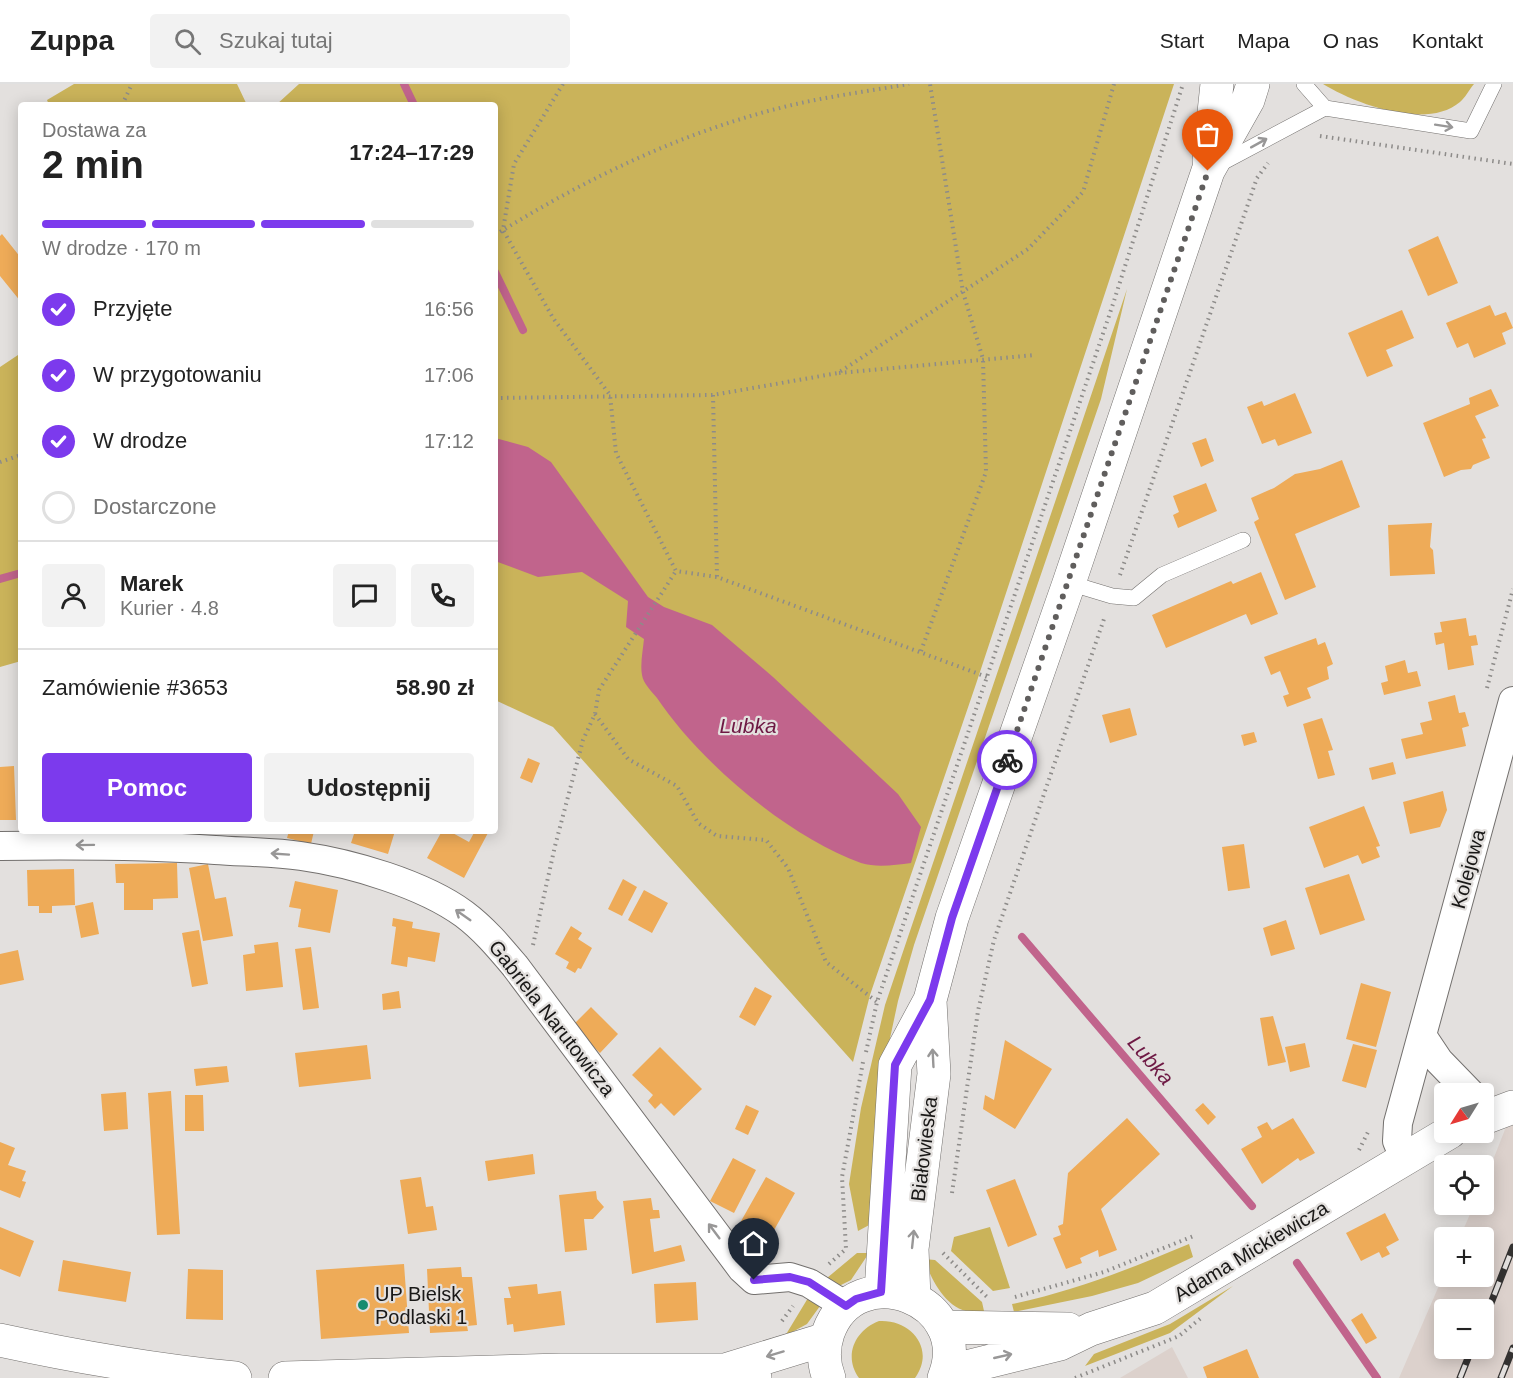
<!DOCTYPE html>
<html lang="pl">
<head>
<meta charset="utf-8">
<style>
  body { margin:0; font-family:Helvetica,sans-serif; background:#f2f2f2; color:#222; height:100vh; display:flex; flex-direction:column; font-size:22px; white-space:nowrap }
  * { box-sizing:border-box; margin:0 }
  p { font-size:20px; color:#767676 }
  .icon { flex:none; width:33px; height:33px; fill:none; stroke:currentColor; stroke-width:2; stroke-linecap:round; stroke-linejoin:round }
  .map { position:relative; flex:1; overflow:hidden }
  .drawer { position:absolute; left:18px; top:18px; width:480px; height:732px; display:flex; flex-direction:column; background:#fff; border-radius:6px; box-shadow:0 3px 15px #0003 }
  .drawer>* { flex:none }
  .needle { width:39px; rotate:233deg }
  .controls { position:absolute; left:1434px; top:999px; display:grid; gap:12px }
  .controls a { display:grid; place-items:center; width:60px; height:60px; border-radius:6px; background:#fff; box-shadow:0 3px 15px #0003; font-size:30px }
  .pin { position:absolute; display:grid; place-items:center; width:51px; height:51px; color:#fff; margin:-62px -26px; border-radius:50% 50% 50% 0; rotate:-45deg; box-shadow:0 0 6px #0007 }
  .pin .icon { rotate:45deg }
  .courier { position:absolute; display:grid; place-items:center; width:60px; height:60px; margin:-30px; border:4px solid #7c3aed; border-radius:50%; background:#fff; color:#222; box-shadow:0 2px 8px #0007 }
  .overview em { font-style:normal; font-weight:700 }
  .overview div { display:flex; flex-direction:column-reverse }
  .overview { display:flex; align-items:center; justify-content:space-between; height:102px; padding:0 24px }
  h1 { font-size:39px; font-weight:700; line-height:45px }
  .bar { display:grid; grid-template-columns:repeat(4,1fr); gap:9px 6px; align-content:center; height:72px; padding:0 24px }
  .bar i { height:8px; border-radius:4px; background:#e0e0e0 }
  .bar .active { background:#7c3aed }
  .bar p { grid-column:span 4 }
  .line { display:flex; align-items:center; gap:15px; padding:0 24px; border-top:2px solid #e0e0e0 }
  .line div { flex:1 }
  .round { display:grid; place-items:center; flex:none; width:63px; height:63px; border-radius:6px; background:#f2f2f2 }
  ol { padding:0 24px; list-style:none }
  li { display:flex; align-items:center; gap:18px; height:66px }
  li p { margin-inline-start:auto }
  li .icon { padding:6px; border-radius:50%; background:#7c3aed; color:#fff; stroke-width:4 }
  li:last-child { color:#767676 }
  li i { width:33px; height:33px; border:3px solid #e0e0e0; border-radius:50% }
  .cta { display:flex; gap:12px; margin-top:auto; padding:12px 24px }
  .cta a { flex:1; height:69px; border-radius:6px; background:#7c3aed; color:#fff; font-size:24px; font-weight:700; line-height:69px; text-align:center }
  .cta a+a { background:#f2f2f2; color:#222 }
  header { display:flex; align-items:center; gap:36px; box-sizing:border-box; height:84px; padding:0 30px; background:#fff; border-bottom:2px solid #e0e0e0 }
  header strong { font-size:28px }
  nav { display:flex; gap:33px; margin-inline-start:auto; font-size:21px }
  .search { width:420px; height:54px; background:#f2f2f2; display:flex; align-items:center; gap:15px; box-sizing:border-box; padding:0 21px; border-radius:6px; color:#767676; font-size:22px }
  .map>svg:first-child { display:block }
</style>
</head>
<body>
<header>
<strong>Zuppa</strong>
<div class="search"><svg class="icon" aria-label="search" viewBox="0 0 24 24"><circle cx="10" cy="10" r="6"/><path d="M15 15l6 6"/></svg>Szukaj tutaj</div>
<nav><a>Start</a><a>Mapa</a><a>O nas</a><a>Kontakt</a></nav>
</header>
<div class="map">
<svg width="1513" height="1294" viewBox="0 0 1513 1294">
  <rect width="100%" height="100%" fill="#e3e0de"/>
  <path fill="#dcd1cc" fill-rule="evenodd" d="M1513,1025V1294H1399L1444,1190V1192H1484V1154L1460,1153L1474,1121L1484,1120V1099ZM1444,1226H1484V1264H1444Z
    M1172,1263L1188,1294H1120Z"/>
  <path fill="#cab35a" d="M74,0H237L247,21H49L47,16Z
    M299,0H1174L976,600L870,911L853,978L553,643L495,616V21H276Z
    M1323,0H1474C1469,6 1465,14 1460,18C1426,47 1354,19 1323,0Z
    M1127,205L1101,315L914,861L898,917L883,987L873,1139L858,1147L849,1100L861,1024L885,921Z
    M21,269V577L0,583V283Z
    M990,1143L1010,1204L993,1207L951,1167L954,1153Z
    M1189,1160L1193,1173L1138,1199L1092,1212L1014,1228L1012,1220C1075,1207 1129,1185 1189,1160Z
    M857,1169H869L851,1196L839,1202L827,1194Z
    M924,1175L935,1176L982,1218L984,1227C951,1235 933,1200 924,1175Z
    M1233,1202L1170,1249L1085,1282L1094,1270L1170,1240Z
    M808,1214L820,1222L807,1240L785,1252Z
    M879,1237C911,1235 936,1265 915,1294H859C843,1272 855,1246 879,1237Z"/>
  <path fill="#c1648c" d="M495,354L528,363L551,378L648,513L664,523L712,541L773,593L898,710L921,743L911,779C895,781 877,784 861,779C788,753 700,678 657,614C652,608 643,599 642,591C640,580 643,566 644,555L626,543L628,517L582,488L538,493L495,477Z"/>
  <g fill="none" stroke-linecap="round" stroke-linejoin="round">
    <path stroke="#c1648c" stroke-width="8" d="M404,0L414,21
      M495,188L523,246
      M0,495L21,489
      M1022,853L1252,1122
      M1297,1179L1377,1294"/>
  </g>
  <path fill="#eeab58" d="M2,150L21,174V218L0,192V152Z
    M1438,152L1458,199L1428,212L1408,166Z
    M1490,221L1495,232L1506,228L1513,244L1502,249L1506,260L1474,274L1468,259L1457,264L1446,239Z
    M1402,226L1414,254L1386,266L1393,282L1367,293L1348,249Z
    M1491,305L1499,322L1475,332L1486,354L1482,355L1490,374L1473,381L1471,385L1461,386L1444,393L1423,339L1470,320L1469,314Z
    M1295,309L1312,349L1278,362L1275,355L1262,360L1247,323L1262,317L1264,322Z
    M1206,354L1214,377L1201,383L1192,359Z
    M1342,376L1360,423L1295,450L1316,503L1285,516L1254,438L1259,435L1251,414L1274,404L1295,390L1320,385Z
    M1206,399L1217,427L1178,444L1173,431L1179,428L1173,412Z
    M1432,439L1430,463L1433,466L1435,490L1390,492L1388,441Z
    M1261,488L1278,530L1251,541L1246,530L1166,564L1152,531L1231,497L1233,500Z
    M1466,534L1469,552L1476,551L1478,561L1471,562L1474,581L1448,586L1444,559L1436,561L1434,549L1442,548L1440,538Z
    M1316,554L1318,561L1325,558L1333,580L1327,583L1329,595L1307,604L1311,614L1287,623L1283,612L1289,610L1280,587L1271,591L1264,573Z
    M1405,576L1408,589L1417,587L1421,602L1384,611L1381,599L1388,597L1385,582Z
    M1455,611L1459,629L1465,628L1469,642L1462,644L1466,662L1406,675L1401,655L1423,650L1420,639L1432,636L1428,618Z
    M1130,624L1137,651L1110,659L1102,631Z
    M1322,634L1333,666L1328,667L1335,691L1318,695L1303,640Z
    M1254,648L1257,658L1244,662L1241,651Z
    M528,674L540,679L532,699L520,694Z
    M1393,678L1396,690L1372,696L1369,684Z
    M14,682L16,736H0V683Z
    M1443,707L1447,726L1440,743L1410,750L1403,718Z
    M1364,722L1380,762L1376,763L1380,773L1362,780L1358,771L1324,784L1309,743Z
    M289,747H314L311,760L287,754Z
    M355,747H395L388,770L351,759Z
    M442,747H449L469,758L475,747H489L464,794L427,774Z
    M1244,760L1250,804L1228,807L1222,763Z
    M177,779L178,814L153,815V826H124V799H116L115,780Z
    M208,780L215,815L226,813L233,852L203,857L189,784Z
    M74,785L75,821L52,822V829H39V822H28L27,786Z
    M1349,790L1365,836L1320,851L1305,804Z
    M623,795L637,803L622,832L608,825Z
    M295,797L338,806L330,849L298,843L301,825L289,823Z
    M644,806L668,819L652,849L628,836Z
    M93,818L99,850L81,854L75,822Z
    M393,834L413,838L412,844L440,849L435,878L408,873L407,883L391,880L396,843L392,842Z
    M1286,836L1295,865L1271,872L1263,844Z
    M571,842L582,849L578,855L592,864L581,885L578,884L575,889L566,884L569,878L555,870Z
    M199,846L208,900L192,903L182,849Z
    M278,858L283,903L246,907L243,871L255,869L254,861Z
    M311,863L319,924L303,926L295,865Z
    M18,866L24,896L0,901V870Z
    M1361,899L1391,908L1376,963L1346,955Z
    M755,903L772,912L755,942L739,933Z
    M399,907L401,924L383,926L382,910Z
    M591,923L618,950L600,969L572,942Z
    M1273,932L1286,978L1268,982L1260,934Z
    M1005,956L1052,985L1015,1045L983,1025L985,1011L994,1016Z
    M1305,959L1310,983L1290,988L1285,963Z
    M1353,960L1377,966L1366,1004L1342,997Z
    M367,961L371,995L299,1003L295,969Z
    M660,963L702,1005L674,1032L661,1019L655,1025L648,1017L653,1011L632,991Z
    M227,982L229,998L196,1002L194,985Z
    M171,1007L180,1150L157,1151L148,1009Z
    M126,1008L128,1045L104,1047L101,1010Z
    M185,1011H203L204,1047H185Z
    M1203,1019L1216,1033L1208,1041L1195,1026Z
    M746,1021L759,1027L748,1051L735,1045Z
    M1127,1034L1160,1070L1101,1125L1117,1166L1099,1173L1098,1166L1080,1174L1082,1179L1066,1185L1053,1154L1061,1151L1058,1142L1063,1140L1068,1089Z
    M1293,1034L1315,1069L1300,1077L1298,1074L1262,1100L1241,1065L1262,1053L1257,1043L1267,1038L1272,1046Z
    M0,1058L15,1064L8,1081L26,1087L22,1097L26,1098L20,1114L0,1106Z
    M533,1070L535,1090L488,1097L485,1077Z
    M733,1074L756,1086L734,1129L710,1117Z
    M421,1093L426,1123L433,1122L437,1146L408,1150L400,1096Z
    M766,1093L795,1109L765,1162L736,1146Z
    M1015,1095L1037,1151L1008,1163L986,1106Z
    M596,1107L597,1115L604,1123L593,1135H584L587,1166L565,1168L559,1111Z
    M651,1114L653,1126H659L660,1134L650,1135L654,1168L681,1161L685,1177L632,1190L623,1117Z
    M1385,1129L1399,1156L1386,1163L1390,1170L1382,1174L1379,1168L1361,1177L1346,1149Z
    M0,1143L34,1157L20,1193L0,1185Z
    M63,1176L131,1188L126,1218L58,1207Z
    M404,1180L409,1249L321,1255L316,1186Z
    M461,1183L462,1193H472L477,1241L467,1242L468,1247L430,1249L427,1185Z
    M188,1185L223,1186V1236L186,1235Z
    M696,1198L698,1236L656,1239L654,1200Z
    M537,1200L538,1210L561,1207L565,1241L514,1248L513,1240L507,1241L504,1214H511L508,1203Z
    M1362,1229L1377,1254L1366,1260L1351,1236Z
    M1247,1265L1259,1294H1207L1203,1283Z"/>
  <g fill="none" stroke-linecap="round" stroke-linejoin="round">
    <g stroke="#73706e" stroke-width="16">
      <path id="lane" d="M1304,0L1325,24
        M1218,81L1325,24L1471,47L1494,0
        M1069,499L1112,512L1134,514L1162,491L1243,456"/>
    </g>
    <g stroke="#73706e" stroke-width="30">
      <path id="street" d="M0,762C72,761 143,761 215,766C243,768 273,768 301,772C351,779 423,800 464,830C484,845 499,863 515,882L742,1185L754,1196L790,1193L809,1199L846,1222
        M1423,953L1439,977L1471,1010
        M1404,1074L1397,1057L1398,1039L1513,617"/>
    </g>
    <g stroke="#73706e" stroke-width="34">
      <path id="secondary" d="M1209,76L1217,0
        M1484,1034L1513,1023
        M881,1208L895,981L930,916L952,834L1069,499L1208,87L1248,16L1253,0
        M914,1214L912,1165L934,990L930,917
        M943,1243L1068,1245
        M0,1256C78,1273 155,1286 235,1294
        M725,1286L826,1255
        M946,1288L1060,1260L1091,1245L1155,1224L1450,1048
        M285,1294L561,1286H725L755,1294
        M829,1294C823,1279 823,1264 828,1249C856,1170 976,1216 944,1294"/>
    </g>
    <path stroke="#8d8b89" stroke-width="4" stroke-dasharray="1.5 4.5" stroke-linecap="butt" d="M563,0L514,80L503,146L553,234L610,311L616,369L676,487L717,493L987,593
      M122,21L132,0
      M1320,52L1513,80
      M495,151C587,94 686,46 792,21C830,12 870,7 909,0
      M839,289L1035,271
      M713,311L717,493
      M495,314L713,311L838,289L1028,165L1083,108L1114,0
      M0,378L21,371
      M1120,491L1257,94L1268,79
      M921,567L986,388L983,275L963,208L930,0
      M1487,604L1513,505
      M595,630L628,675L677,702L698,739L717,752L766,756L788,784L826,878L877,918
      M533,861L555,762L583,656L595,630L599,606L676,487
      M866,968L877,918L1113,220L1183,0
      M1359,1066L1368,1048
      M952,1109L978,927L994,856L1105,532
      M943,1169L988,1214
      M829,1180L846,1165L842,1093L863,978
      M1015,1213L1104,1188L1196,1151
      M782,1237L793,1222
      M1075,1294L1179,1252L1201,1234"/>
    <use href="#lane" stroke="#fff" stroke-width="15"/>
    <use href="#street" stroke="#fff" stroke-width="28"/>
    <use href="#secondary" stroke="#fff" stroke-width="33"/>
    <g stroke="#343231" stroke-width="7">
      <path id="rail" d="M1484,1237L1513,1163
        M1460,1294L1472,1264
        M1501,1294L1513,1264"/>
    </g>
    <use href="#rail" stroke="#e3e0de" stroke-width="4.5" stroke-dasharray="14" stroke-linecap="butt"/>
  </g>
  <defs><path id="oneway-shaft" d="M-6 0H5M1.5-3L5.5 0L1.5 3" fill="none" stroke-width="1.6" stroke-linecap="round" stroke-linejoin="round" transform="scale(1.5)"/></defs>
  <g stroke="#989797">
    <use href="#oneway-shaft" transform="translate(1444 42) rotate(9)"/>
    <use href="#oneway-shaft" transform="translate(1259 59) rotate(-29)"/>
    <use href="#oneway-shaft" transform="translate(85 761) rotate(179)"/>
    <use href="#oneway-shaft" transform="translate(280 770) rotate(-176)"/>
    <use href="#oneway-shaft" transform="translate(463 831) rotate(-145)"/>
    <use href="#oneway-shaft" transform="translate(933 974) rotate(-93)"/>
    <use href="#oneway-shaft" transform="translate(714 1147) rotate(-127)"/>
    <use href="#oneway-shaft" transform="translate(913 1155) rotate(-84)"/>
    <use href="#oneway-shaft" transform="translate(775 1270) rotate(163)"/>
    <use href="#oneway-shaft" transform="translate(1003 1272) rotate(-13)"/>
  </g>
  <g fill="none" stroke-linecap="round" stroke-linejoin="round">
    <path stroke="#605e5d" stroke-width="6" stroke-dasharray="0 10.8" d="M1007,676L1208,87"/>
    <path stroke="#7c3aed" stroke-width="8" d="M754,1196L790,1193L809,1198L846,1222L856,1215L881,1208L895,981L930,916L952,834L1007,676"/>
  </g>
  <circle fill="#158c6f" stroke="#e3e0de" stroke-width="2" cx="363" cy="1221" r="6"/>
  <g text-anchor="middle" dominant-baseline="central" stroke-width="4.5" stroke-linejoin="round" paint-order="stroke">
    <g font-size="20" fill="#191817" stroke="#e3e0de">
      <text transform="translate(1468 785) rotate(-75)">Kolejowa</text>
      <text transform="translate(552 934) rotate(52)">Gabriela Narutowicza</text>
      <text transform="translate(924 1065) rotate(-83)">Białowieska</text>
      <text transform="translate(1251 1167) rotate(-31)">Adama Mickiewicza</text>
    </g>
    <g font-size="20" fill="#191817" stroke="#e3e0de" text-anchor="start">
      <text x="375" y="1210">UP Bielsk<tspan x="375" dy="23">Podlaski 1</tspan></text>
    </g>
    <g font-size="21" font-style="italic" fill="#6e1944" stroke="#e3e0de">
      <text x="748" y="641">Lubka</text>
      <text transform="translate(1151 976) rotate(49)">Lubka</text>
    </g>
  </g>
</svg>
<div class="controls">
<a><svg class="needle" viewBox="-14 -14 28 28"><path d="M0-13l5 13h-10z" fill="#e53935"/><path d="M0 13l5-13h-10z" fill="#767676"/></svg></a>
<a><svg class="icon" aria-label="locate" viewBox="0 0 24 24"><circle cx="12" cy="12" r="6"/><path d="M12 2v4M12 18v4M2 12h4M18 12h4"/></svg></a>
<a>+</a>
<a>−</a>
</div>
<div class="pin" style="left:1208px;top:87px;background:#ea580c"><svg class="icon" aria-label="bag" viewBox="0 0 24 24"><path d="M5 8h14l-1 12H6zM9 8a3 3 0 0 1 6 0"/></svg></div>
<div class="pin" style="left:754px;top:1196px;background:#1f2937"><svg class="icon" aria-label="home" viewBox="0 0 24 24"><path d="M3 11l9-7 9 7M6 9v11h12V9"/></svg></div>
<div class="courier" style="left:1007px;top:676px"><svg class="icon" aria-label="bike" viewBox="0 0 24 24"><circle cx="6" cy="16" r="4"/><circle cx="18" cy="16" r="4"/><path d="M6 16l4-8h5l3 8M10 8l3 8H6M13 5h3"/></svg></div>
<section class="drawer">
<div class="overview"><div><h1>2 min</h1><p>Dostawa za</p></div><em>17:24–17:29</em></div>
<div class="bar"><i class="active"></i><i class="active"></i><i class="active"></i><i></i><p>W drodze · 170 m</p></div>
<ol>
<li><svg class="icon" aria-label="check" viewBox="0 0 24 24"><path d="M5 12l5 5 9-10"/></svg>Przyjęte<p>16:56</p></li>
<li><svg class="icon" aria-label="check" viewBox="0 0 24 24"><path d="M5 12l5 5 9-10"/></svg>W przygotowaniu<p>17:06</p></li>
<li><svg class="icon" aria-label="check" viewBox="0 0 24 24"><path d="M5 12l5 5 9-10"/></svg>W drodze<p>17:12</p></li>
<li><i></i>Dostarczone</li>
</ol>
<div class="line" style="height:108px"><a class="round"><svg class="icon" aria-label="person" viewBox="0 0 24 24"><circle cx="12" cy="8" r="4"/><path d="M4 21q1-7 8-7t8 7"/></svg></a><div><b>Marek</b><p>Kurier · 4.8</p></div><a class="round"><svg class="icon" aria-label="chat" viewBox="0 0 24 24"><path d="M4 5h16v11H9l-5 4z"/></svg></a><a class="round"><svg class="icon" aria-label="phone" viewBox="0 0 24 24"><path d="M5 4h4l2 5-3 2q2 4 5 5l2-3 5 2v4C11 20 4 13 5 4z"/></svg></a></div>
<div class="line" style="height:78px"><div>Zamówienie #3653</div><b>58.90 zł</b></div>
<div class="cta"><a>Pomoc</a><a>Udostępnij</a></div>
</section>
</div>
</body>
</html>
